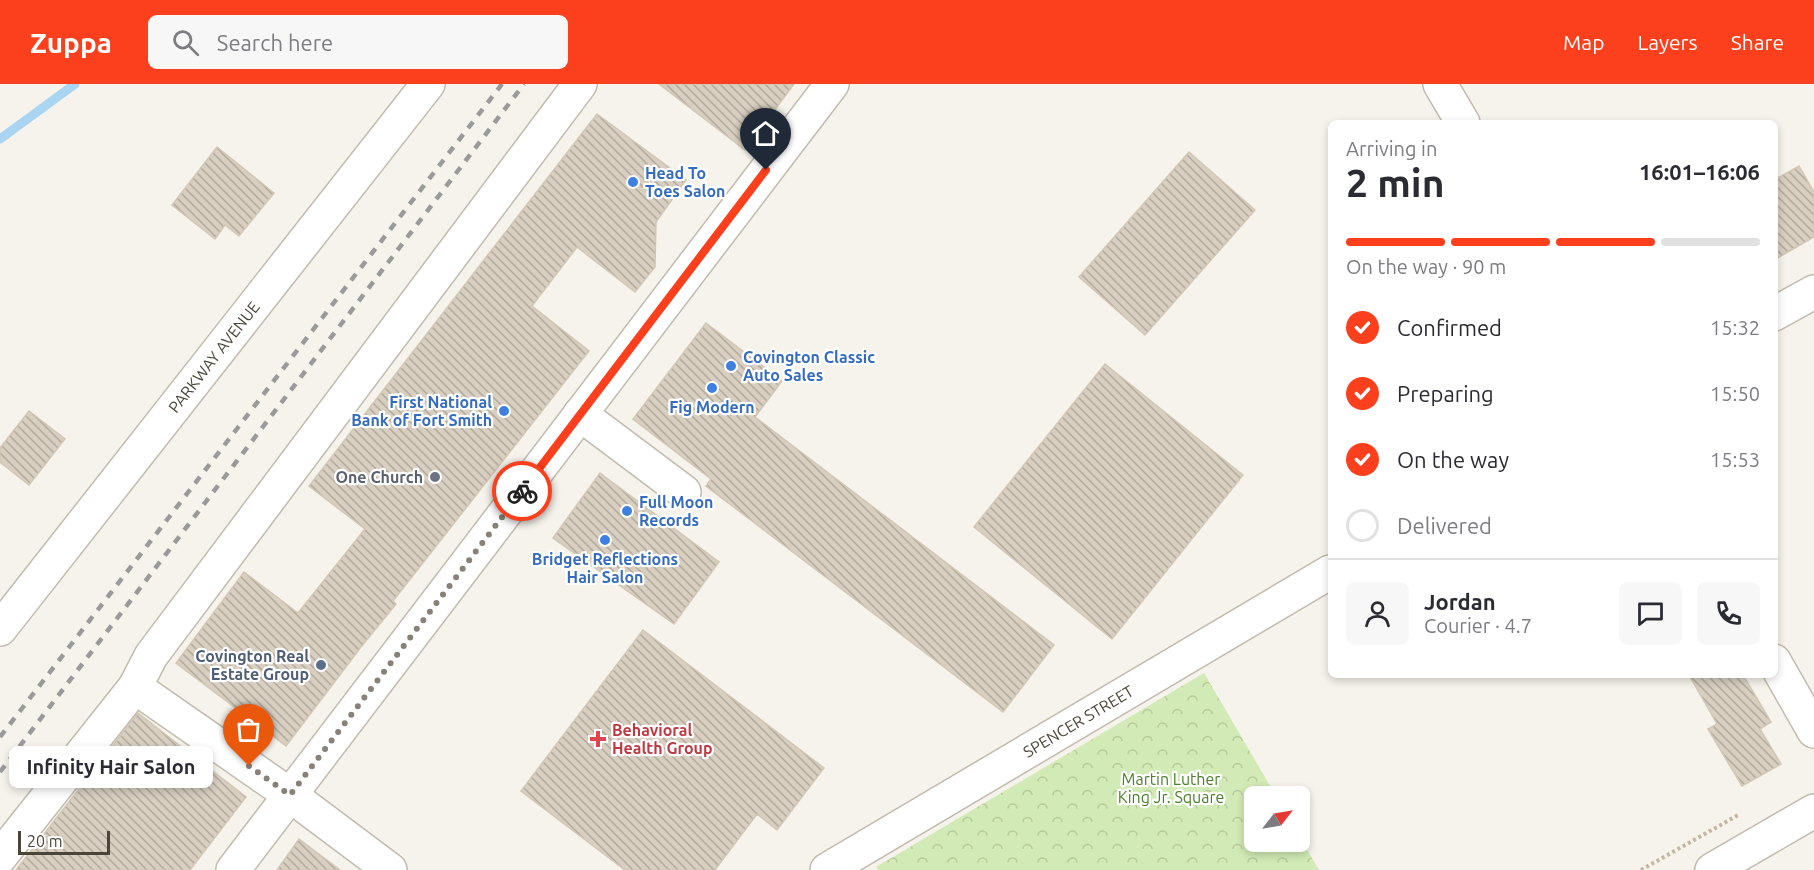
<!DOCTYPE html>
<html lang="en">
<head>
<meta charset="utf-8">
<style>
  body { margin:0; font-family:Ubuntu,sans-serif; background:#f7f7f7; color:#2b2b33; height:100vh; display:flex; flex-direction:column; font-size:22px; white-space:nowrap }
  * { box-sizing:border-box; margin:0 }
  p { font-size:20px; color:#7c7c81 }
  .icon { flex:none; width:33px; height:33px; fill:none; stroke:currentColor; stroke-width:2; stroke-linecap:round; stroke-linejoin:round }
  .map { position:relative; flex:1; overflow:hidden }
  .drawer { position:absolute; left:1328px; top:36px; width:450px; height:558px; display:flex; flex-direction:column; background:#fff; border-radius:9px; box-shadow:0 3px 9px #0003 }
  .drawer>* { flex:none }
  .needle { width:39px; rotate:59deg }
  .tools { position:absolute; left:1244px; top:702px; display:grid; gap:12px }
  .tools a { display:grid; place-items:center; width:66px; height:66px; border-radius:9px; background:#fff; box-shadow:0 3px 9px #0003; font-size:30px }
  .scale { position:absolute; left:18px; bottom:15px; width:92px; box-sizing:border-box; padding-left:6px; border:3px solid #4b4439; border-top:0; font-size:16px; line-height:21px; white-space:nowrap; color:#4b4439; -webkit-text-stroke:4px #fff; paint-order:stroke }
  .pin { position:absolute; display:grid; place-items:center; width:51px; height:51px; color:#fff; margin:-62px -26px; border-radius:50% 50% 50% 0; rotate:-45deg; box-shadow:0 0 6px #0007 }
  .pin .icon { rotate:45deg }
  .courier { position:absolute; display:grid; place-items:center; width:60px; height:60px; margin:-30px; border:4px solid #fc3f1d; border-radius:50%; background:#fff; color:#222; box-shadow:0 2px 8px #0007 }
  .bubble { position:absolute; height:42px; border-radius:9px; background:#fff; box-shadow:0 3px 9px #0003; font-size:20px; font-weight:700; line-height:42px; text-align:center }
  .head em { font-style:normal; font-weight:700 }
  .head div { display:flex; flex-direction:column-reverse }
  .head { display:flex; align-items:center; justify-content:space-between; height:102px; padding:0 18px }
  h1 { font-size:39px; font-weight:700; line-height:45px }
  .bar { display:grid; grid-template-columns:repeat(4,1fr); gap:9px 6px; align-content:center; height:72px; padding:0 18px }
  .bar i { height:8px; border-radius:4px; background:#e1e1e2 }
  .bar .active { background:#fc3f1d }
  .bar p { grid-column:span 4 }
  .line { display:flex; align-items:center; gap:15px; padding:0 18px; border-top:2px solid #e1e1e2 }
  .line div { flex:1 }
  .round { display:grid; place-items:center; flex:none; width:63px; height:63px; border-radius:9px; background:#f7f7f7 }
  ol { padding:0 18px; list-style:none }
  li { display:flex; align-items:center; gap:18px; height:66px }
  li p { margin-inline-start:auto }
  li .icon { padding:6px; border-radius:50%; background:#fc3f1d; color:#fff; stroke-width:4 }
  li:last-child { color:#7c7c81 }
  li i { width:33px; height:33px; border:3px solid #e1e1e2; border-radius:50% }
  header { display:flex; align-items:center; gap:36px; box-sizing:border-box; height:84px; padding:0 30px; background:#fc3f1d; color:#fff }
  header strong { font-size:28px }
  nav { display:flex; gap:33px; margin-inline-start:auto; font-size:21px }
  .search { width:420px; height:54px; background:#f7f7f7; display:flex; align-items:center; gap:15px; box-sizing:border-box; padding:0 21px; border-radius:9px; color:#7c7c81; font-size:22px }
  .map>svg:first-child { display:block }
</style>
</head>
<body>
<header>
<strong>Zuppa</strong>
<div class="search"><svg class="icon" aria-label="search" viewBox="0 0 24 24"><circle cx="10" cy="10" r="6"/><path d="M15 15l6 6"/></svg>Search here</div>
<nav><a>Map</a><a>Layers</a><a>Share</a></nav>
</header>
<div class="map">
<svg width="1814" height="786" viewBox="0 0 1814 786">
  <defs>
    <pattern id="park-crowns" width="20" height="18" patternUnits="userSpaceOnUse" patternTransform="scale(1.5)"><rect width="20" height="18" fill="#d2eab5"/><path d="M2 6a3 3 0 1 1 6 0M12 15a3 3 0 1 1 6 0" fill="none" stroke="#b6ca9c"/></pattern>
    <pattern id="building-back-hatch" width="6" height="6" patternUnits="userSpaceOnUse" patternTransform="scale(1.5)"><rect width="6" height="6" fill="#d8cfc1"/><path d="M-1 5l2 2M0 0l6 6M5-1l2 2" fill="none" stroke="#b1aa9e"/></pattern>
  </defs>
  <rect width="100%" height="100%" fill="#f6f3ec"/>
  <path fill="url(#park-crowns)" d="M1204,589L1276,712H1254V758H1299V752L1319,786H878L876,783Z"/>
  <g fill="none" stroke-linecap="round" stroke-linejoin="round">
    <path stroke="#a9d4f2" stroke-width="9" d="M0,55L75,0"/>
  </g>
  <path fill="url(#building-back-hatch)" stroke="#d3c7b4" stroke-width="1.5" d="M659,0H794L745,66Z
    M597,30L686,96L656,138L655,183L635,208L577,163L532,222L589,267L393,517L396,520L361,563L286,662L176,579L244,488L298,529L365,445L309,402Z
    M217,63L274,109L239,152L225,141L215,155L172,121Z
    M1189,68L1255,126L1145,251L1079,193Z
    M1799,82L1814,108V153L1774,176V96Z
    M706,239L782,297L755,333L1054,561L1003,628L706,402L711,395L633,335Z
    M1105,280L1243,391L1112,555L974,443Z
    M29,327L65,355L29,401L0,378V364Z
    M600,389L719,478L674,540L553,454Z
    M643,546L824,684L777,746L757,730L715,786H625L521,707Z
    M1689,591H1743L1771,638L1760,645L1781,680L1742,702L1708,645L1717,640Z
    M138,629L246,713L190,786H16Z
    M299,755L340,786H277Z"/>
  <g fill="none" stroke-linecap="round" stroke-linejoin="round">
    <g stroke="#c2bbae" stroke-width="36">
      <g id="minor">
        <path d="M1440,0L1463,39"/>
        <path d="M1774,230L1814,208"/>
        <path d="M580,330L684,408"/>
        <path id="s1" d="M0,545L428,0"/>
        <path d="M1774,577L1814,647"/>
        <path d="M135,603L290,711L390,786"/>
        <path d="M0,773L135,603L151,572L580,0"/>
        <path d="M233,786L832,0"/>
        <path id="s2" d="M827,786L1330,488"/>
        <path d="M1712,786L1814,727"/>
      </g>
    </g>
    <path stroke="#c4b79f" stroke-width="4" stroke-dasharray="3 3" stroke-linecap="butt" d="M1641,786L1740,730"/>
    <use href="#minor" stroke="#fff" stroke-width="33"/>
    <path stroke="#9a9a9a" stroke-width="4.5" stroke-dasharray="8 8" stroke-linecap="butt" d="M0,653L502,0
      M0,688L524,0"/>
  </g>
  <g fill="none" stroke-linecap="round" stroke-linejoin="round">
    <path stroke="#878178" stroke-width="6" stroke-dasharray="0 10.8" d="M249,682L290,711L522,407"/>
    <path stroke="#fc3f1d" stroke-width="8" d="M522,407L766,86"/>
  </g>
  <g fill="#3f7fe0" stroke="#fff" stroke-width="2">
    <circle cx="633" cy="98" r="6"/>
    <circle cx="731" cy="282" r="6"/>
    <circle cx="712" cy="304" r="6"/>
    <circle cx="504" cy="327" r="6"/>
    <circle cx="627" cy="427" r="6"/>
    <circle cx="605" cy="456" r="6"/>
  </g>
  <circle fill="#6b7280" stroke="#fff" stroke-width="2" cx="435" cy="393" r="6"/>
  <circle fill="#5c6f8a" stroke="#fff" stroke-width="2" cx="321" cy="581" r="6"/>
  <path fill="#e0444e" stroke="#fff" stroke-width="2" d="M595 646h6v6h6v6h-6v6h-6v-6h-6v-6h6z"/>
  <g text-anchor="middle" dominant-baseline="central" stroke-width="4.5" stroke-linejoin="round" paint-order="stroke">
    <g font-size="16" font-weight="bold" fill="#366cbe" stroke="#fff" text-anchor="start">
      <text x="645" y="89">Head To<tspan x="645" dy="18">Toes Salon</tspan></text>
      <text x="743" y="273">Covington Classic<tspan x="743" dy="18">Auto Sales</tspan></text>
      <text x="492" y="318" text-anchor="end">First National<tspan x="492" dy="18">Bank of Fort Smith</tspan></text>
      <text x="712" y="323" text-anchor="middle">Fig Modern</text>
      <text x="639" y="418">Full Moon<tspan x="639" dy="18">Records</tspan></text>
      <text x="605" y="475" text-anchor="middle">Bridget Reflections<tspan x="605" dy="18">Hair Salon</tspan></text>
    </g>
    <g font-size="16" fill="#4b4439" stroke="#fff">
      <text stroke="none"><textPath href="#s1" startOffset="346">PARKWAY AVENUE</textPath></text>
      <text stroke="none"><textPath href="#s2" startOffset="292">SPENCER STREET</textPath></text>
    </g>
    <g font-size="16" font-weight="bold" fill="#5b616d" stroke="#fff" text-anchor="end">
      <text x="423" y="393">One Church</text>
    </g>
    <g font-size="16" font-weight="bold" fill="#4e5e75" stroke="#fff" text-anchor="end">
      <text x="309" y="572">Covington Real<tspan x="309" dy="18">Estate Group</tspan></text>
    </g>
    <g font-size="16" font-weight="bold" fill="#be3a42" stroke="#fff" text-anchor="start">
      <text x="612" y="646">Behavioral<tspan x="612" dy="18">Health Group</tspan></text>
    </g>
    <g font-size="16" fill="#4a7f2a" stroke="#fff">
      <text x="1171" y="695">Martin Luther<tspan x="1171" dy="18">King Jr. Square</tspan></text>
    </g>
  </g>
</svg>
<div class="tools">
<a><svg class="needle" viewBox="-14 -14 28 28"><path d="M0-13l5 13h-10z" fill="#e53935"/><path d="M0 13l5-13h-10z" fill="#7c7c81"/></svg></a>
</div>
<div class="scale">20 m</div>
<div class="pin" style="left:249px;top:682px;background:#ea580c"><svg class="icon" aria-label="bag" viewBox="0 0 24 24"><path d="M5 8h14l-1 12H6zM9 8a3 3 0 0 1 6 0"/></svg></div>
<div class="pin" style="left:766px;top:86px;background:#1f2937"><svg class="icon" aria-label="home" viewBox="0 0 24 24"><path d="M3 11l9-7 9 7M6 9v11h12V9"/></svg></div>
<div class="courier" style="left:522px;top:407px"><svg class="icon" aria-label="bike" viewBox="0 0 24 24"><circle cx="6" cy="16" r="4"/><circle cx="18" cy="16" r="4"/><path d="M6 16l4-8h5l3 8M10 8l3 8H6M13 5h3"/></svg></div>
<div class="bubble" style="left:9px;top:662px;width:204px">Infinity Hair Salon</div>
<section class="drawer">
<div class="head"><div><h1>2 min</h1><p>Arriving in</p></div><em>16:01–16:06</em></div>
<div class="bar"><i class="active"></i><i class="active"></i><i class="active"></i><i></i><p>On the way · 90 m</p></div>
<ol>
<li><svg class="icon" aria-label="check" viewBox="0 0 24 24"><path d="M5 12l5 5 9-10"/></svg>Confirmed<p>15:32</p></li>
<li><svg class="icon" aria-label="check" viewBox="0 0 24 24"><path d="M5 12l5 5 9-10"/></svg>Preparing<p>15:50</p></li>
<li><svg class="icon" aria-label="check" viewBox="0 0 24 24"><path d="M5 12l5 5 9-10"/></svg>On the way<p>15:53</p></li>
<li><i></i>Delivered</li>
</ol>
<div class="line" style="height:108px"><a class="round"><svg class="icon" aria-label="person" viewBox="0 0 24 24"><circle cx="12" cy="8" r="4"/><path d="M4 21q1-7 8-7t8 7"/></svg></a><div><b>Jordan</b><p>Courier · 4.7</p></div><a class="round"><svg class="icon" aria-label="chat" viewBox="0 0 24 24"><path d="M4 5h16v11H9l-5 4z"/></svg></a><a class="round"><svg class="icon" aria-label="phone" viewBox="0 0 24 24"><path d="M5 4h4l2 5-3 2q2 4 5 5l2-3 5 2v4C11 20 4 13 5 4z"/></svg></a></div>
</section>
</div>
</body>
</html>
